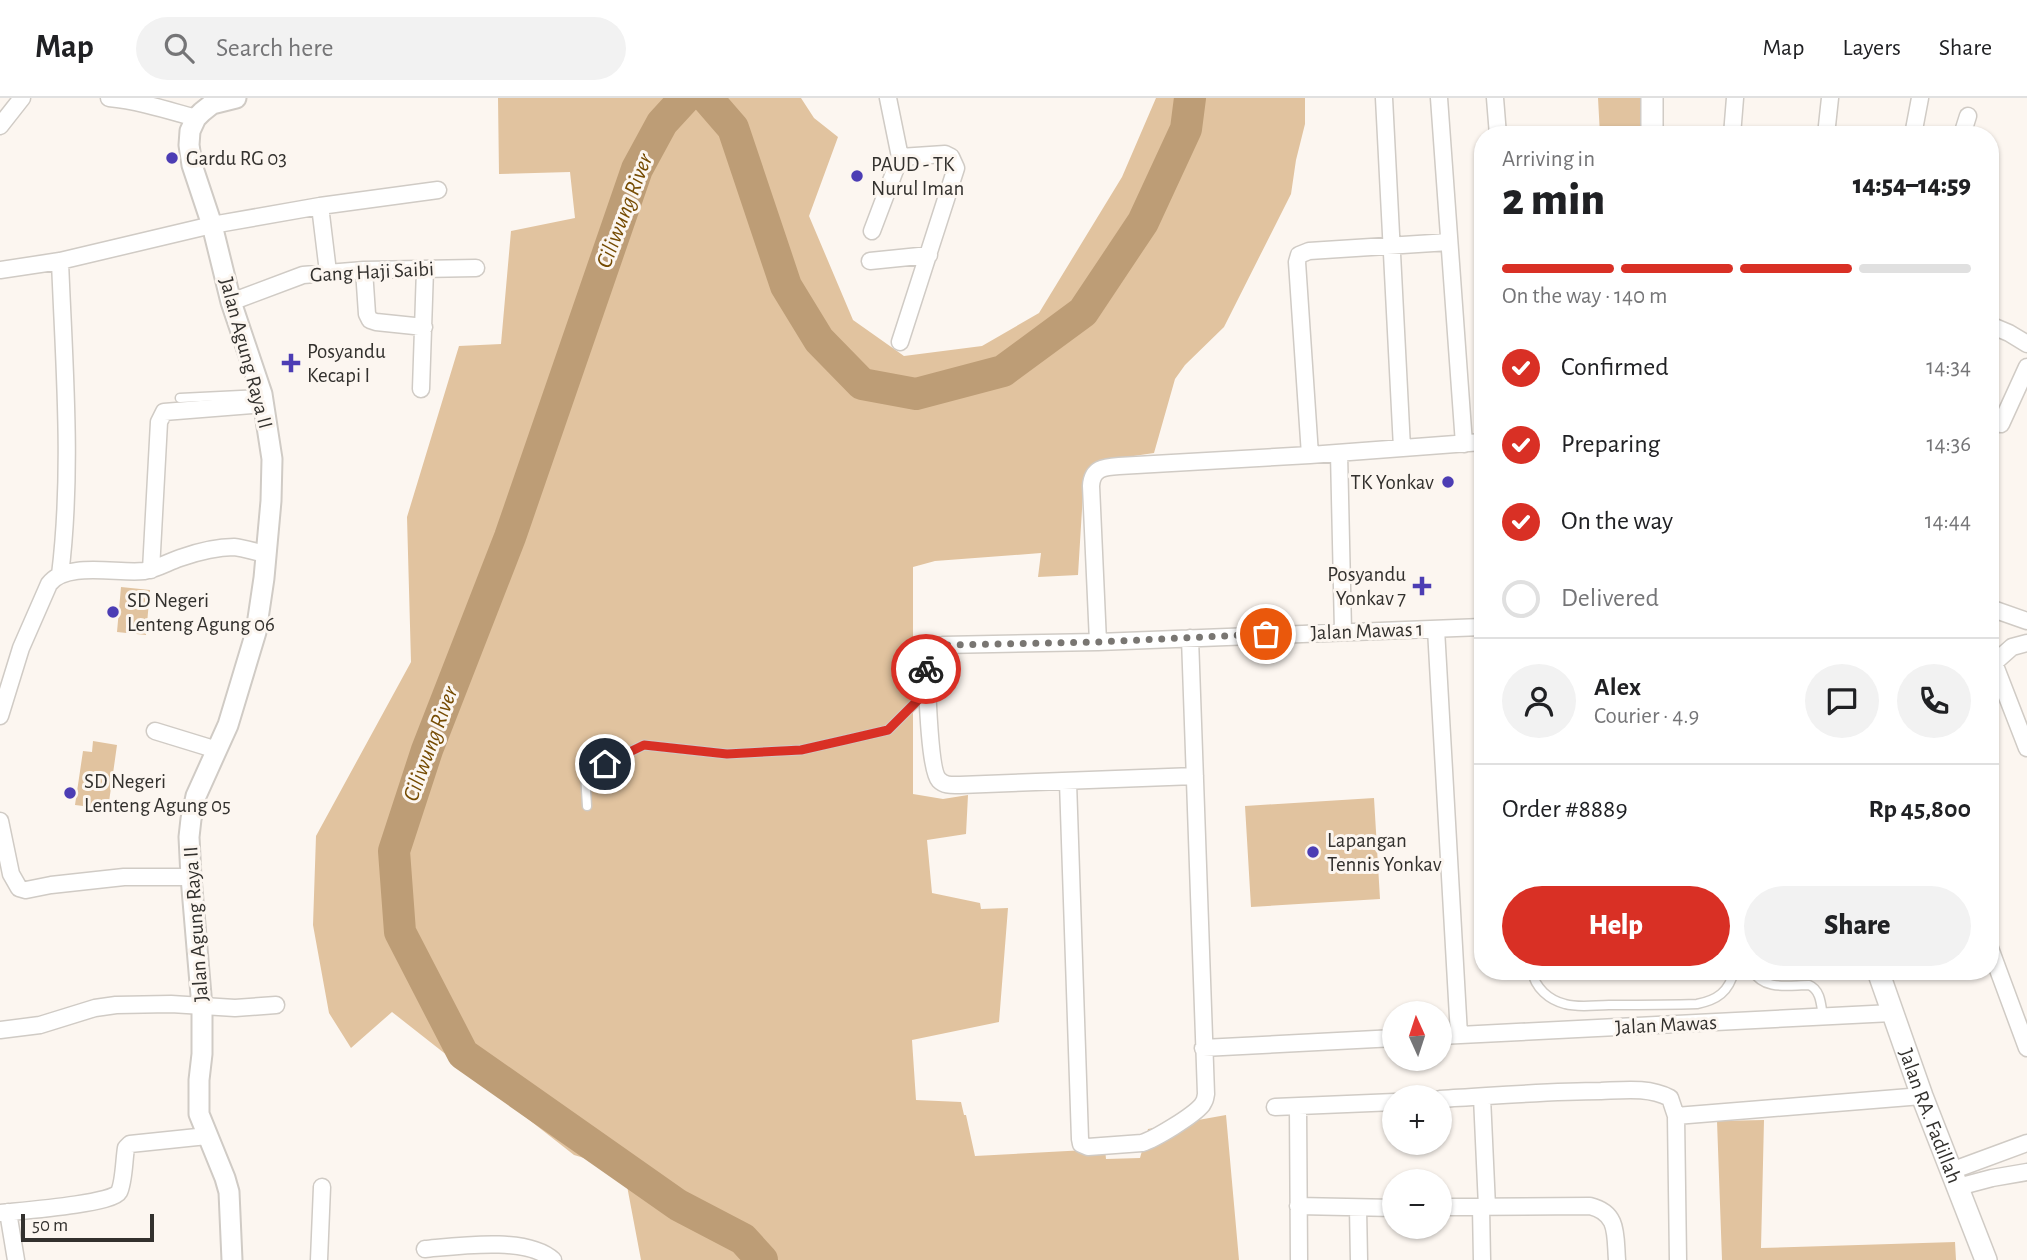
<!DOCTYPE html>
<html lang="en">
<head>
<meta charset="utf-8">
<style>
  body { margin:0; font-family:"Alegreya Sans",sans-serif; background:#f2f2f2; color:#202124; height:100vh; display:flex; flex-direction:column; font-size:26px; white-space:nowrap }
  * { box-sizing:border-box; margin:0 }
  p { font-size:23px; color:#757577 }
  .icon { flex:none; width:38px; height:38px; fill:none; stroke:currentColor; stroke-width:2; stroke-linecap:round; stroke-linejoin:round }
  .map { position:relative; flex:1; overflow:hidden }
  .details { position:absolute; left:1474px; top:28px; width:525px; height:854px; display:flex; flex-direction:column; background:#fff; border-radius:28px; box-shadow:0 2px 5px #0004 }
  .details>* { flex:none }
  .needle { width:46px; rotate:357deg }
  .buttons { position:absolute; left:1382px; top:903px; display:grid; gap:14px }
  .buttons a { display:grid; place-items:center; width:70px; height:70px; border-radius:50%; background:#fff; box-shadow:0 2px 5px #0004; font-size:35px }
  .scale { position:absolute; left:21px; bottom:18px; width:133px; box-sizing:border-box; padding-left:7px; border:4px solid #33312e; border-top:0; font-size:19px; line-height:24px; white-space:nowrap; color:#33312e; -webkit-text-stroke:5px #fcf6f0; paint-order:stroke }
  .pin { position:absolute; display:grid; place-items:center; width:60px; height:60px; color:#fff; margin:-30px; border:4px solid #fff; border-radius:50%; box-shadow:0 2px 7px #0007 }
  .courier { position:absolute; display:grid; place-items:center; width:70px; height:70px; margin:-35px; border:5px solid #d93025; border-radius:50%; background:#fff; color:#222; box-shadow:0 2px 9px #0007 }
  .head em { font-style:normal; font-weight:800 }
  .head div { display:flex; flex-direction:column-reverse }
  .head { display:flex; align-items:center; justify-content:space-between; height:119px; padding:0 28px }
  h1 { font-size:46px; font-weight:800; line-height:52px }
  .bar { display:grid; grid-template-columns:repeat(4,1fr); gap:10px 7px; align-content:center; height:84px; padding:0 28px }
  .bar i { height:9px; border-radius:5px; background:#e0e0e0 }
  .bar .current { background:#d93025 }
  .bar p { grid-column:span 4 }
  .line { display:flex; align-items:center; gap:18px; padding:0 28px; border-top:2px solid #e0e0e0 }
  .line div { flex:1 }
  .round { display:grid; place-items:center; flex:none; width:74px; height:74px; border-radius:37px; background:#f2f2f2 }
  ol { padding:0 28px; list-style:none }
  li { display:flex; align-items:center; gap:21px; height:77px }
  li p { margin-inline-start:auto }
  li .icon { padding:7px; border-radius:50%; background:#d93025; color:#fff; stroke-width:4 }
  li:last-child { color:#757577 }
  li i { width:38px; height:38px; border:4px solid #e0e0e0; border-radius:50% }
  .cta { display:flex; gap:14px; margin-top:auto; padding:14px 28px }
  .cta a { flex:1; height:80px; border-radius:42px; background:#d93025; color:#fff; font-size:28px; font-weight:800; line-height:80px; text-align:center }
  .cta a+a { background:#f2f2f2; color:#202124 }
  header { display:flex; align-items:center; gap:42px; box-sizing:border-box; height:98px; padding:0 35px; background:#fff; border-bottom:2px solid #e0e0e0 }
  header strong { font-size:33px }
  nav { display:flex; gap:38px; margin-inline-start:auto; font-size:24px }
  .search { width:490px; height:63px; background:#f2f2f2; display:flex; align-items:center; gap:18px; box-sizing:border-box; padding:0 24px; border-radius:38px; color:#757577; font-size:26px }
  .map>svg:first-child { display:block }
</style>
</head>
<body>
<header>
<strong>Map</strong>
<div class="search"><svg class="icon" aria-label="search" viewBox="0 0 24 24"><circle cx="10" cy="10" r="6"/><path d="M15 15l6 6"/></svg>Search here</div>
<nav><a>Map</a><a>Layers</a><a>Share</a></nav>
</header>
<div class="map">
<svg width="2027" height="1162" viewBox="0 0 2027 1162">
  <rect width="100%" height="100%" fill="#fcf6f0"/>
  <path fill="#e1c39f" d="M498,0H801L814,20L838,39L809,118L853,222L904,258L982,248L1039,215L1122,79L1156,0H1305V26L1296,62L1291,96L1224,229L1185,267L1175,281L1154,355L1127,359L1122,367L1083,395L1078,477L1038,479L1041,455L935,463L913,469V696L943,701L968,697L966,736L927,742L932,795L980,805L981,811L1008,810L999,924L912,942L916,1002L961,1004L964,1017H966L975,1058L1105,1051L1106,1061L1140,1060L1148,1031L1226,1017L1239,1162H641L624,1072L574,1057L392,914L351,950L329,915L313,827L316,738L411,564L407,419L459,248L501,246L511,133L575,120L570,74L499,76Z
    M1598,0H1650L1646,37H1600Z
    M121,489L150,492L146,537L117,534Z
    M93,643L117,647L108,711L75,707L83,653L92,654Z
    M1374,700L1380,801L1251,809L1245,708Z
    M1764,1022L1761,1150L1955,1144L1956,1162H1722L1717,1023Z"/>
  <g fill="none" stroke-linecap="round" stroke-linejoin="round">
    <path stroke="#bd9d76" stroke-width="32" d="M685,0L662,25L637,71L510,439L427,652L394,753L400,834L463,956L678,1107L743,1141L762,1162
      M707,0L733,30L786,188L819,242L862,286L916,296L1003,273L1083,214L1143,124L1186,31L1190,0"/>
    <g stroke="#d0cbc5" stroke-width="11">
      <path id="service" d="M180,300L261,296
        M587,708L585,676L644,647L727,656L801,652L888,632L926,594
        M1532,873C1535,890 1549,902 1565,906C1579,910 1595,907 1609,907C1638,907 1668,907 1697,906C1717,902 1729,894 1734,873
        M1753,873C1764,893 1789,887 1809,887C1821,892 1821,907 1823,919"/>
    </g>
    <g stroke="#d0cbc5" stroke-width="19">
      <path id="minor" d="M109,0C139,3 167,12 196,20
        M888,0L900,59L945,56L951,59L956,70L900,244
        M1384,0L1402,350
        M1439,0L1464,346
        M1495,0L1498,37
        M0,28L22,0
        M1732,37L1735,0
        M1826,37L1830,0
        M1913,37L1920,0
        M1962,37L1968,18
        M320,108L328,174
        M872,133L900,59
        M60,163C64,267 73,372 60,477
        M870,163L929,157
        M0,172L60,163L212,127L320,108L438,92
        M364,172L367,216L370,222L376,224L424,229
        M231,204L303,177L364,172L476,170
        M1990,227L2009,235L2027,246
        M421,291L425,171
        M2001,326L2027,269
        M1339,355L1343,533
        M1310,357L1297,164L1299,157L1309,153L1449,144
        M151,472L159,324L164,314L264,306
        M1990,510L2027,523
        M1436,531L1459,937
        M1098,544L1091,388C1092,370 1104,369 1119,368L1310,357L1482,344
        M1994,565L2027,650
        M1990,567L1994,565L2012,549L2027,545
        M0,618L21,550L49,486C66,463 118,476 144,473C157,471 168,464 180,460C197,454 216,449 234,449C244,450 256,454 266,456
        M155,633L217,652
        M1195,678L960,687C952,687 945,688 939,682C929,672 927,583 926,563C928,553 933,549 943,547L1098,544L1482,529
        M1068,684L1080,1041L1081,1046L1088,1049L1142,1045C1155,1041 1193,1018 1202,1007C1205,1002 1205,1002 1206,996L1190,540
        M0,723L11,776L19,790L26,792L51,787L124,779H191
        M1990,850L2027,950
        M0,932L40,927L95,910L116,907L171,906L235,910L276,907
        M1440,938L1892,915
        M1203,950L1395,940
        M1482,999L1487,1109
        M1440,1001C1494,998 1548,993 1601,993C1625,992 1649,989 1670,1000L1676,1018L1678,1162
        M1275,1009L1395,1004
        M1298,1009L1299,1162
        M1676,1018L1922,998
        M1951,1073L2027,1045
        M1958,1089L1992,1080L2027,1074
        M1298,1108L1395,1110
        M1440,1109L1590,1108C1619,1115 1615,1137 1617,1162
        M1481,1109L1482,1162
        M1358,1110L1359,1162
        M8,1114L16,1162
        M0,1115C17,1113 113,1106 119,1094C124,1084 124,1062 126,1050L130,1046L207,1038
        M425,1151C458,1148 527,1138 553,1162
        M319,1162L322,1089"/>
    </g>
    <g stroke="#d0cbc5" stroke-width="23">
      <path id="tertiary" d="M232,1162L229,1094L225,1080L199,1016V982L202,956V909L191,779L189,739L191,721L196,698L228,627L256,534L264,480L271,403L272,361L262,296L231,204L212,127L192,67L189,47L190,33L196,20L202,14L212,6L236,0"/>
    </g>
    <g stroke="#d0cbc5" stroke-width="24">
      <g id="secondary">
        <path d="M1652,37V0"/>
        <path id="s1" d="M1878,873L1922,998L1986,1162"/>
      </g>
    </g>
    <use href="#service" stroke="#fff" stroke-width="8"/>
    <use href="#minor" stroke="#fff" stroke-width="16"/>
    <use href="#tertiary" stroke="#fff" stroke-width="19"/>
    <use href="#secondary" stroke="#fff" stroke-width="21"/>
  </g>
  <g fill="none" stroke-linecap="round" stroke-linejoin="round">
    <path stroke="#797672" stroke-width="7" stroke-dasharray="0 12.6" d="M926,571C925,557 929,550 943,547L1098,544L1266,536"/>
    <path stroke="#d93025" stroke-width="9" d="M605,666L644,647L727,656L801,652L845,642L888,632L928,592L926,571"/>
  </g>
  <g fill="#4c3db4" stroke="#fcf6f0" stroke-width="2.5">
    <circle cx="172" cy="60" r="7"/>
    <circle cx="857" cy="78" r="7"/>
    <path d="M287.5 254.5h7v7h7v7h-7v7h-7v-7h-7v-7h7z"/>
    <circle cx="1448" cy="384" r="7"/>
    <path d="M1418.5 477.5h7v7h7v7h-7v7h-7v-7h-7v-7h7z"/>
    <circle cx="113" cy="514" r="7"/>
    <circle cx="70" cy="695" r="7"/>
    <circle cx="1313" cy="754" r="7"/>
  </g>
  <g text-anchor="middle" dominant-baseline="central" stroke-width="6" stroke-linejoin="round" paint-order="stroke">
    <g font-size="21" fill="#33312e" stroke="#fcf6f0" text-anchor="start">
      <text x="186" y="60">Gardu RG 03</text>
      <text x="871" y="66">PAUD - TK<tspan x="871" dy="24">Nurul Iman</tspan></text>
      <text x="307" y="253">Posyandu<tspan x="307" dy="24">Kecapi I</tspan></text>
      <text x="1434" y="384" text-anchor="end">TK Yonkav</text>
      <text x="1406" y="476" text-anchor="end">Posyandu<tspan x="1406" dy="24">Yonkav 7</tspan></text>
      <text x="127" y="502">SD Negeri<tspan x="127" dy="24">Lenteng Agung 06</tspan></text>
      <text x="84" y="683">SD Negeri<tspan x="84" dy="24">Lenteng Agung 05</tspan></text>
      <text x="1327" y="742">Lapangan<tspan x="1327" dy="24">Tennis Yonkav</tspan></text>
    </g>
    <g font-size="21" fill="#33312e" stroke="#fcf6f0">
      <text transform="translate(372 174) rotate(-3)">Gang Haji Saibi</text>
      <text transform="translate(246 255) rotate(75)">Jalan Agung Raya II</text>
      <text transform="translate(1367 533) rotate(-2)">Jalan Mawas 1</text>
      <text transform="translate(196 826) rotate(-94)">Jalan Agung Raya II</text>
      <text transform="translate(1666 927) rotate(-3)">Jalan Mawas</text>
      <text stroke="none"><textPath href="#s1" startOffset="154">Jalan RA. Fadillah</textPath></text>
    </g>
    <g font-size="23" font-style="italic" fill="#754b02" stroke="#fcf6f0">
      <text transform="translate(625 113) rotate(-69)">Ciliwung River</text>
      <text transform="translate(431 646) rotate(-70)">Ciliwung River</text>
    </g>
  </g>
</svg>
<div class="buttons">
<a><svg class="needle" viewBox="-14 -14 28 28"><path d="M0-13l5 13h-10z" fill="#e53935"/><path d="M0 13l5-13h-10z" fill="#757577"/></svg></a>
<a>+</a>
<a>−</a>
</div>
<div class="scale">50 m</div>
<div class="pin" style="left:1266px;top:536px;background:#ea580c"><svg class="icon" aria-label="bag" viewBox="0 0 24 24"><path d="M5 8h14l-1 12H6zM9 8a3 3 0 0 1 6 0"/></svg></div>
<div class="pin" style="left:605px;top:666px;background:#1f2937"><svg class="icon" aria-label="home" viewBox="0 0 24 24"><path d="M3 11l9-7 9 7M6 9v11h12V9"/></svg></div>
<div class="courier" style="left:926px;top:571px"><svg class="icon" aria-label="bike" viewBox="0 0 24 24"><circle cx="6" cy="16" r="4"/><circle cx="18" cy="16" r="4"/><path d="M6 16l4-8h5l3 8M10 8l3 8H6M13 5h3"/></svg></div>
<section class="details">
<div class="head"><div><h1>2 min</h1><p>Arriving in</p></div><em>14:54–14:59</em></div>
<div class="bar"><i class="current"></i><i class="current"></i><i class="current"></i><i></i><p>On the way · 140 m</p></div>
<ol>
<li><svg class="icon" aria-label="check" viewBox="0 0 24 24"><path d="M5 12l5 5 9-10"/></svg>Confirmed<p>14:34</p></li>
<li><svg class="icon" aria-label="check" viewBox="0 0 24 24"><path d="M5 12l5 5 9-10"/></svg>Preparing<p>14:36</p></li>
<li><svg class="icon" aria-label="check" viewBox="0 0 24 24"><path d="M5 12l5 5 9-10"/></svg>On the way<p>14:44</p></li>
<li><i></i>Delivered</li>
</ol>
<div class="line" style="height:126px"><a class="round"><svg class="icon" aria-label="person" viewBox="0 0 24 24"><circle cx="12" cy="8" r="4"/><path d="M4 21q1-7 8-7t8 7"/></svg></a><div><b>Alex</b><p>Courier · 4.9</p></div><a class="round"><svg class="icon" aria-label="chat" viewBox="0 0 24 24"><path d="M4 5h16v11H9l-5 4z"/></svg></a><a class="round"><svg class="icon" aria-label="phone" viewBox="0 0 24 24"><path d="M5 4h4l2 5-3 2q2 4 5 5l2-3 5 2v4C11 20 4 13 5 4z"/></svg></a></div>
<div class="line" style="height:91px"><div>Order #8889</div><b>Rp 45,800</b></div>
<div class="cta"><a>Help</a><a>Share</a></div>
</section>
</div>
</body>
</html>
